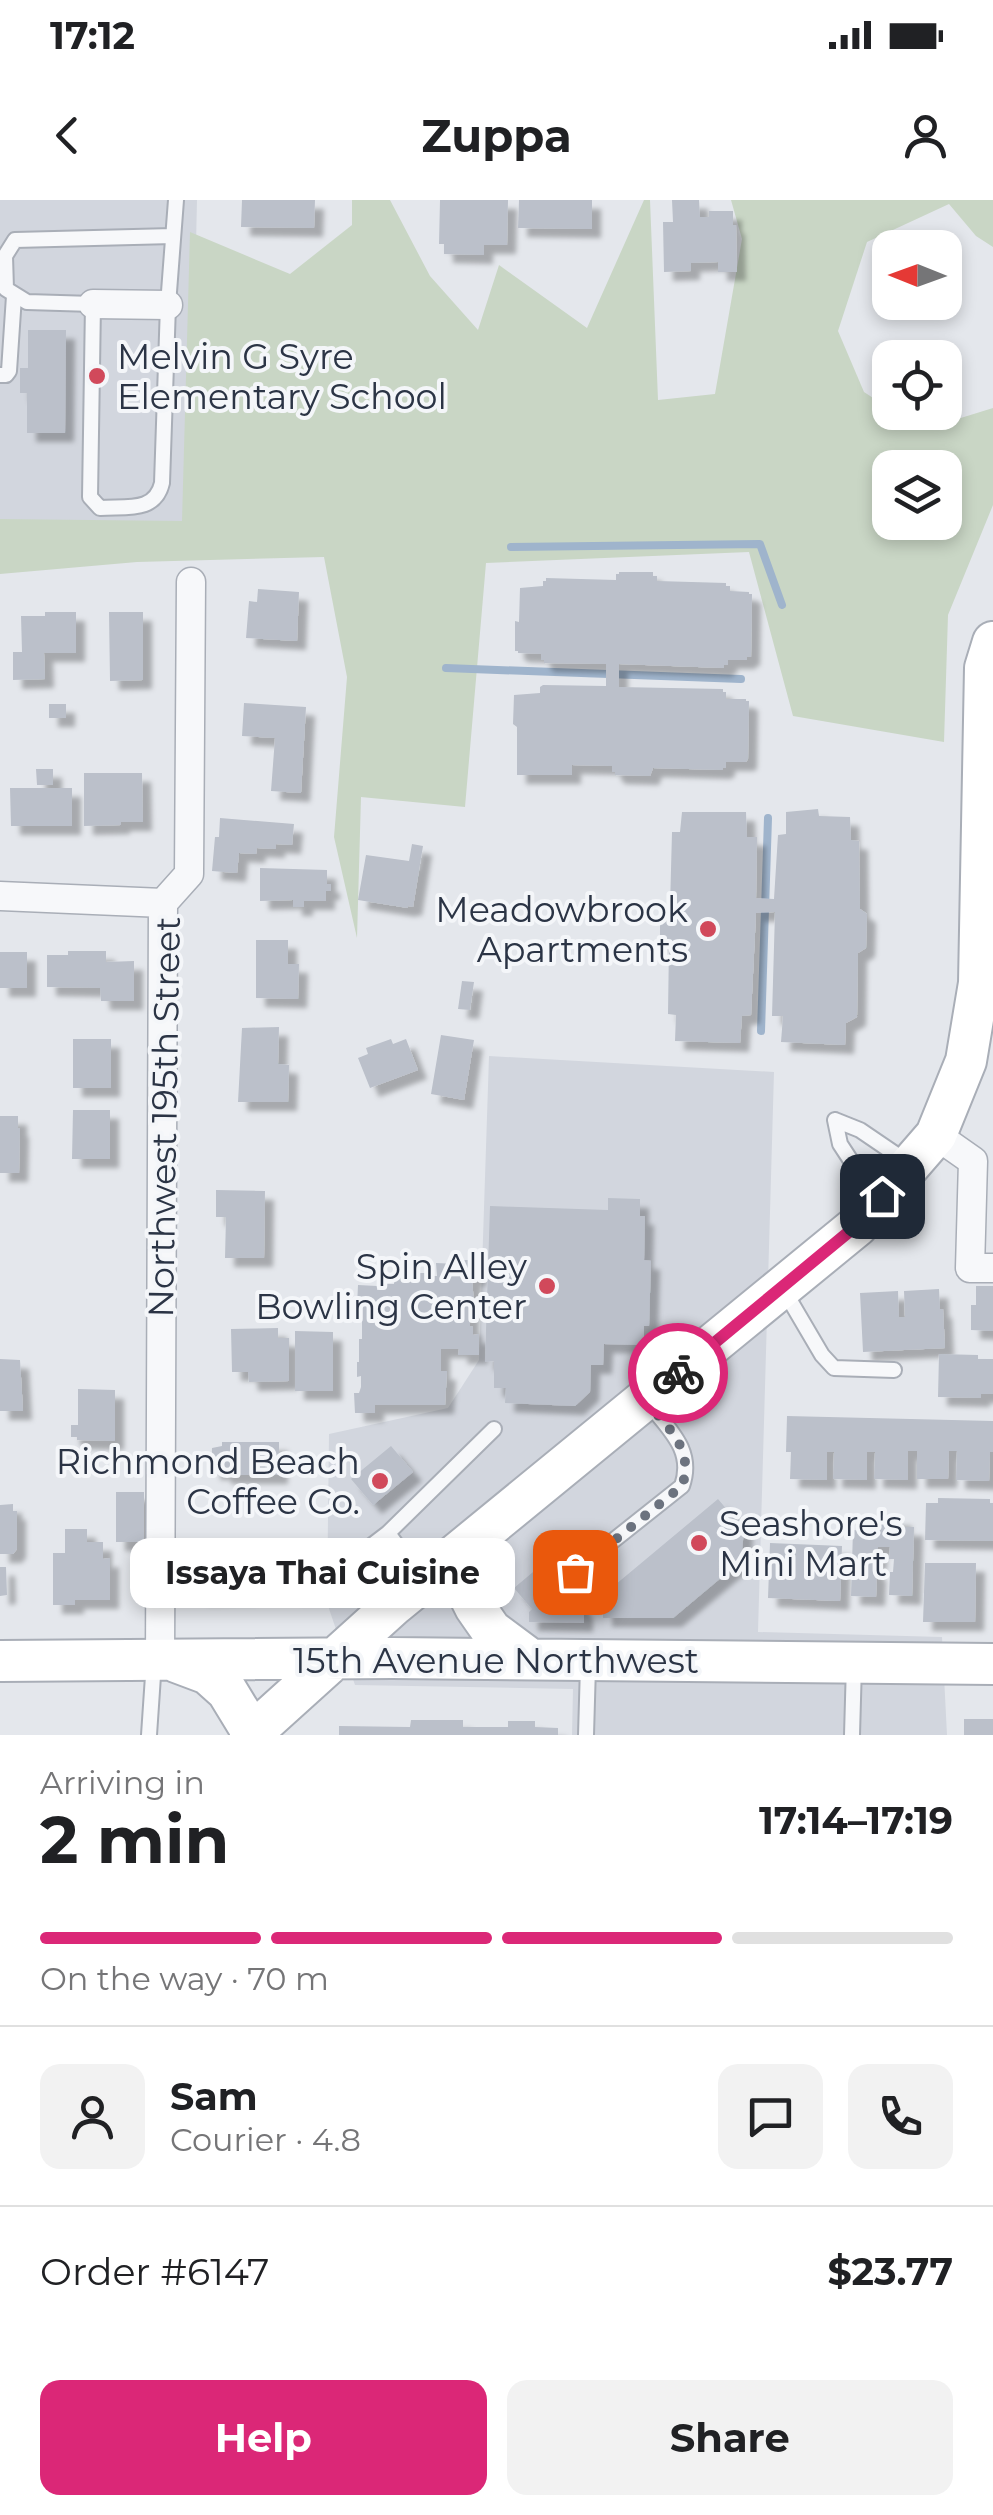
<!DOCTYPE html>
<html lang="en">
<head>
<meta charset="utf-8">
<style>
  body { margin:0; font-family:Montserrat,sans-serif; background:#f2f2f2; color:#202124; height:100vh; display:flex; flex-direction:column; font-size:38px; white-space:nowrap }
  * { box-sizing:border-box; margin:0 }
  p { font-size:32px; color:#757577 }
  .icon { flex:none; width:55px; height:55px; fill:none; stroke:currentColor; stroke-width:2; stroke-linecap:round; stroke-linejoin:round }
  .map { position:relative; height:1535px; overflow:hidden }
  .details { display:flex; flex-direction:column; background:#fff; flex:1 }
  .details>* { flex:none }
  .needle { width:65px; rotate:271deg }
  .buttons { position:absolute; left:872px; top:30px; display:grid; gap:20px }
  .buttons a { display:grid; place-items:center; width:90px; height:90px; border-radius:20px; background:#fff; box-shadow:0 5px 15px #0003; font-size:50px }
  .pin { position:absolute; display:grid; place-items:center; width:85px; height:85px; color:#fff; margin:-42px; border-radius:20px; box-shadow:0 5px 15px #0006 }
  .courier { position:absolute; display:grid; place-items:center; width:100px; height:100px; margin:-50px; border:8px solid #db2777; border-radius:50%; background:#fff; color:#222; box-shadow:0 2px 12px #0007 }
  .bubble { position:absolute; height:70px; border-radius:20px; background:#fff; box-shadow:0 5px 15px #0003; font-size:32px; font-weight:700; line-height:70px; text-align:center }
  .summary em { font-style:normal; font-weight:700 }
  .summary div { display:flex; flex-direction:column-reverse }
  .summary { display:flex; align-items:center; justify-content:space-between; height:170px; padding:0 40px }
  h1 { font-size:65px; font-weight:700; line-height:75px }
  .bar { display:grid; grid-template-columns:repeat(4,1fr); gap:15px 10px; align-content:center; height:120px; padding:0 40px }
  .bar i { height:12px; border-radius:8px; background:#e0e0e0 }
  .bar .on { background:#db2777 }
  .bar p { grid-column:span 4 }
  .line { display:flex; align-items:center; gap:25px; padding:0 40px; border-top:2px solid #e0e0e0 }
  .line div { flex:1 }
  .round { display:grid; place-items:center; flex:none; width:105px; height:105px; border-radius:20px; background:#f2f2f2 }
  .button { display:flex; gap:20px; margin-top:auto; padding:20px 40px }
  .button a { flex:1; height:115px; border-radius:20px; background:#db2777; color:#fff; font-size:40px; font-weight:700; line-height:115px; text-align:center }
  .button a+a { background:#f2f2f2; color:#202124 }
  .status { display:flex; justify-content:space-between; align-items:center; height:70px; padding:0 50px; background:#fff; direction:ltr }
  .status svg { height:28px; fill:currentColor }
  header { display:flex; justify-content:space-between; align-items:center; height:130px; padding:0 40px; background:#fff; font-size:45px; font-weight:700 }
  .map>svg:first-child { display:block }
</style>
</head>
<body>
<div class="status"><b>17:12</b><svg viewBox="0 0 49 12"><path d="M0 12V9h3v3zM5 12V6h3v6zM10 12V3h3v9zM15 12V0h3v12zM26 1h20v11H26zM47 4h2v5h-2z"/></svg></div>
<header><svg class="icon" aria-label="back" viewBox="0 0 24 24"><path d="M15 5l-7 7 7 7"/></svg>Zuppa<svg class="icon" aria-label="person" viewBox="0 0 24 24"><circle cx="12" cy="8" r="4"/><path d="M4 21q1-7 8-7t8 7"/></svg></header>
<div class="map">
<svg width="993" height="1535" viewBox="0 0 993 1535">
  <defs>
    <filter id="shadow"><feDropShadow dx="9" dy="9" stdDeviation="2.5" flood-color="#0004"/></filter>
  </defs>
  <rect width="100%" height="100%" fill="#e4e7ec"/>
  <path fill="#d2d6de" d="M0,0H197L189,354L0,352Z
    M489,856L774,872L758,1432L942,1437L947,1535H572L573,1489L355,1485L327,1403L329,1234L448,1208L479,1160Z"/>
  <path fill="#c9d6c5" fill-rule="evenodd" d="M352,0H390L430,76L478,130L499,65L587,128L644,0H650L658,200L715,194L742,39L731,0H993V47L976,36L949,4L867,42L838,131L864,192L890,209V212L895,213L922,230L993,208V305L948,415L944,542L793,516L749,352L486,363L465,607L361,597L357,738L334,637L347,477L324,357L137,362L0,374V319L182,321L190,32L290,74L352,25ZM890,268H945V322H890Z"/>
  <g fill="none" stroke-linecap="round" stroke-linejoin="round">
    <path stroke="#9fb4cc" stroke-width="8" d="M511,347L760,344L782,405
      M446,468L741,479
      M761,831L768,618"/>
  </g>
  <path fill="#bbc0ca" filter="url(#shadow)" d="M242,0H315L314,28L241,27Z
    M440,0H508L507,45H484V55L444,54V44H439Z
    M519,0H592V29L518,28Z
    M672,0H699L700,17H709V11H733V25H736L737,72H718V62L691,63V71L664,72L663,22H673Z
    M28,130H66L65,233H27V193H20V168H28Z
    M619,372H653V376H657V381L726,383V386H730V391L749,392V394H752L751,457H747V460H728V465H724V468L619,464V487L723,489V492H726V499H746V501H749L748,559L746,562H726V568H723V570L653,568L650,576L615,575V572H612V566L572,565V575H517V527L513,524L514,495L540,493V487L543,485L606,486V464L544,463V460H541V454L518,453V451H515V421L519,422L520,388L543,386V381H546V378L616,380V374H619Z
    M258,389L299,392L297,441L246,438L249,401L257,402Z
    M45,412H76V453H44L45,479L13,480V452H22L21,416H45Z
    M109,412H143V480L110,481Z
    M244,503L306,507L301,593L271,591L275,538L242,536Z
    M49,504H66V518H49Z
    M36,569H53V585H37Z
    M84,573H142L143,622H121V625L84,626Z
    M10,588H72V626H11Z
    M818,609L819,616L850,617L851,640L859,641L860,709L867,714L866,748L858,753L857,817L846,823L845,845L781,842L783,816H772L775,712L756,713L751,815L742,816L740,843L675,841L676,815L668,814L669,743H660V706L670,707L672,632H680L682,612H746L747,637H757L756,698L774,699L778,635L786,634V612Z
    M220,618L294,624L292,645L276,644V649L257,648L256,654L239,653L237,673L212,671L215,637H219Z
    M412,644L423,646L413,707L408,706V708L358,700L366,655L409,661Z
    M260,668L327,670V684H331V691H326V701H304V707H293V700L260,701Z
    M256,740H288V764H299L298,799L256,798Z
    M68,751H106V762L134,761V801H101L100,788L47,787V755H68Z
    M0,752H27V788H0Z
    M462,781L474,782L470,810L458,809Z
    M279,827L278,864L289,865L288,902H238L242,828Z
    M441,835L474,840L464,900L431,894Z
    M73,839H111V888H73Z
    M391,839L393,844L406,839L418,870L370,888L358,858L368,854L366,848Z
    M73,910H110V959H72Z
    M0,916H18V928H20L19,973H0Z
    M216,990L265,991L264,1058H225L226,1017H216Z
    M608,998L640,999V1016H645L644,1060L651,1061L649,1126H644V1145L604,1144L603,1165H591L590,1192L575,1206L505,1203L506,1188H494V1161L485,1162L490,1006L608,1010Z
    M458,1060H477V1077L472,1078L474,1104L470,1109V1126L473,1127V1135L479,1134V1155H458L459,1149H441V1171H447L445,1205H375V1213H355L354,1193H359L361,1187V1176L357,1177V1162H359V1139H362V1106H357L358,1085L377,1086V1090H382L383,1084H394V1073L411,1071V1073H428V1076H437L436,1063L458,1064Z
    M976,1086H993V1131L971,1130V1105H976Z
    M939,1089L940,1109H943L945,1148L863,1152L860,1093L898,1091L899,1117H905L904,1091Z
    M278,1128V1138H289V1181L249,1182L248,1172H232L231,1129Z
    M295,1131L333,1132V1191H295Z
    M939,1154L978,1155V1159H993V1194H981V1198L938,1197Z
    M0,1159L20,1160L23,1211H0Z
    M78,1189L115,1190V1241L77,1240V1237H71V1225H78Z
    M787,1216L993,1221V1252H990L989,1281L956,1280L957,1251H949L948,1279H917V1251H908V1280L874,1279L875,1252H867V1280L833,1279L834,1252H827V1280L790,1279L791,1252H786Z
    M222,1242H279V1275H222V1271H211L212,1248L222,1246Z
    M391,1246L413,1272L373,1305L351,1279Z
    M116,1292H144V1342H116Z
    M938,1298L990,1299V1303H993V1341L925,1340L926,1303H938Z
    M718,1299L744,1330L741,1361L673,1418H603V1405L607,1401L603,1395Z
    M13,1304V1311H17V1349L13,1354H0V1305Z
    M866,1316L903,1317V1327H914L912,1396L889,1395L890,1372H893L894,1359H889L890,1347H878V1361L874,1360V1371H877L876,1397L851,1396L853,1330L866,1331Z
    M65,1329H87V1342H103V1359L110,1358V1400H75V1405H53V1353H65Z
    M770,1343L842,1346L840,1401L768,1398Z
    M320,1349V1395H292V1392H275V1386L260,1387V1350Z
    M205,1355L250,1356L248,1395L199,1396L200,1372H204Z
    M545,1362L551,1369L557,1363L570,1379L565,1383L584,1410V1423L529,1422V1412L532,1409L514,1388Z
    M925,1363H976L975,1422H923Z
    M0,1367H6L7,1395L0,1396Z
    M964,1519H993V1535H964Z
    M411,1520H463V1527H508V1521H535V1527L558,1528V1535H339V1526L410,1527Z"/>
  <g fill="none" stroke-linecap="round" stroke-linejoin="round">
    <g stroke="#a9aeb7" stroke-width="18">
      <path id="lane" d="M173,36L15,40L5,56L6,89L27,102L93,104L90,297L100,308C126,306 155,313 162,283L168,105L176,0
        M0,175H6L9,171L14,96
        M835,920L840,944L855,967L880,994
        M835,920L860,930L910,964
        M785,1092L822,1155L834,1168L894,1170
        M388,1333L420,1377
        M354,1359L388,1333L494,1229
        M575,1371L682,1286C695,1249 667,1228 646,1200
        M149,1535L154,1461
        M586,1535L588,1466
        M852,1535L854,1464"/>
    </g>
    <g stroke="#a9aeb7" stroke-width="31">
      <path id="street" d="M93,104L168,105
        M0,696L163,703
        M936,935L973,961L970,1068H993
        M160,1461L163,703L189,674L191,382"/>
    </g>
    <g stroke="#a9aeb7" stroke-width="44">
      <path id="secondary" d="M451,1359L475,1407L491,1430L530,1459
        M0,1461L392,1458L993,1464
        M176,1462L208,1474L227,1491L252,1532
        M250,1535L394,1405L857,1026L936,935L966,861L979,783L985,468L993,442"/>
    </g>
    <use href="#lane" stroke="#f7f8fa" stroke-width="14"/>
    <use href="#street" stroke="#f7f8fa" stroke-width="28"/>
    <use href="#secondary" stroke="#fff" stroke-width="40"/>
  </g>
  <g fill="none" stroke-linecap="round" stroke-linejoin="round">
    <path stroke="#6c737f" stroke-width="10" stroke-dasharray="0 18" d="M575,1372L682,1286C695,1249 667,1227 645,1200L678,1173"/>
    <path stroke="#db2777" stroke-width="12" d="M678,1173L856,1026L882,996"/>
  </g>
  <g fill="#d1495b" stroke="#f4f6f9" stroke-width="4">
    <circle cx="97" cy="176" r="10"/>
    <circle cx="708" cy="729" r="10"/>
    <circle cx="547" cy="1086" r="10"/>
    <circle cx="380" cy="1281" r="10"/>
    <circle cx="699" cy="1343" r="10"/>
  </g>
  <g text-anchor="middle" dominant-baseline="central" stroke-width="8" stroke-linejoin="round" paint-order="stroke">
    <g font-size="35" fill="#2b3445" stroke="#f4f6f9" text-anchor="end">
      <text x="117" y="156" text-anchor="start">Melvin G Syre<tspan x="117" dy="40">Elementary School</tspan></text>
      <text x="688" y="709">Meadowbrook<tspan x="688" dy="40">Apartments</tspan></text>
      <text x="527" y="1066">Spin Alley<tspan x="527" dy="40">Bowling Center</tspan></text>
      <text x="360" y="1261">Richmond Beach<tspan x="360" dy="40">Coffee Co.</tspan></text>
      <text x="719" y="1323" text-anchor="start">Seashore's<tspan x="719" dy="40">Mini Mart</tspan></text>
    </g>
    <g font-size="35" fill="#2b3445" stroke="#f4f6f9">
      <text transform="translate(164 917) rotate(-89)">Northwest 195th Street</text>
      <text x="496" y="1460">15th Avenue Northwest</text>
    </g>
  </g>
</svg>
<div class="buttons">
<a><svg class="needle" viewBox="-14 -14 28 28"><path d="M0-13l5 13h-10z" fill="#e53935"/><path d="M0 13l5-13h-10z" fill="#757577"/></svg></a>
<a><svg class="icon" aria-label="locate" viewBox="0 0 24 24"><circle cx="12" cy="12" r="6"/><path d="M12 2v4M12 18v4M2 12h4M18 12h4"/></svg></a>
<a><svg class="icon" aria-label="layers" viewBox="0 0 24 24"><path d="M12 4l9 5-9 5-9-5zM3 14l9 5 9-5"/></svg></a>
</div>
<div class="pin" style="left:575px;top:1372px;background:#ea580c"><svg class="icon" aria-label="bag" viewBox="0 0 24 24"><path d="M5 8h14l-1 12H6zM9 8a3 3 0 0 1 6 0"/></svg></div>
<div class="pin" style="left:882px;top:996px;background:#1f2937"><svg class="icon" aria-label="home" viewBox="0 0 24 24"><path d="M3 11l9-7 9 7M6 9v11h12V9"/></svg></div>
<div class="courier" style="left:678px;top:1173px"><svg class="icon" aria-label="bike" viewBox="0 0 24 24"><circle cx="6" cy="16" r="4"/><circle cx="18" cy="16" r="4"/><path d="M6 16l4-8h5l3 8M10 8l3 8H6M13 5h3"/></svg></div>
<div class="bubble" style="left:130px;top:1338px;width:385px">Issaya Thai Cuisine</div>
</div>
<section class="details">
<div class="summary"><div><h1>2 min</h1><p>Arriving in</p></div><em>17:14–17:19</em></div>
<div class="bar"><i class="on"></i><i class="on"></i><i class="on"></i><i></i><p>On the way · 70 m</p></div>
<div class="line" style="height:180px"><a class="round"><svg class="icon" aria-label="person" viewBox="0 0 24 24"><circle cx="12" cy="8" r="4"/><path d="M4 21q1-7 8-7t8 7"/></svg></a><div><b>Sam</b><p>Courier · 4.8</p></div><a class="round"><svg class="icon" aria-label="chat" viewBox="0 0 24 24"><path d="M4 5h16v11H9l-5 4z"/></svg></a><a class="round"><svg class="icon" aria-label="phone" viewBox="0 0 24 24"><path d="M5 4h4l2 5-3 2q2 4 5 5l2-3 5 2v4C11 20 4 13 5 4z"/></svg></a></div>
<div class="line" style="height:130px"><div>Order #6147</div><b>$23.77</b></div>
<div class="button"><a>Help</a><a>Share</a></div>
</section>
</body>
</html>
